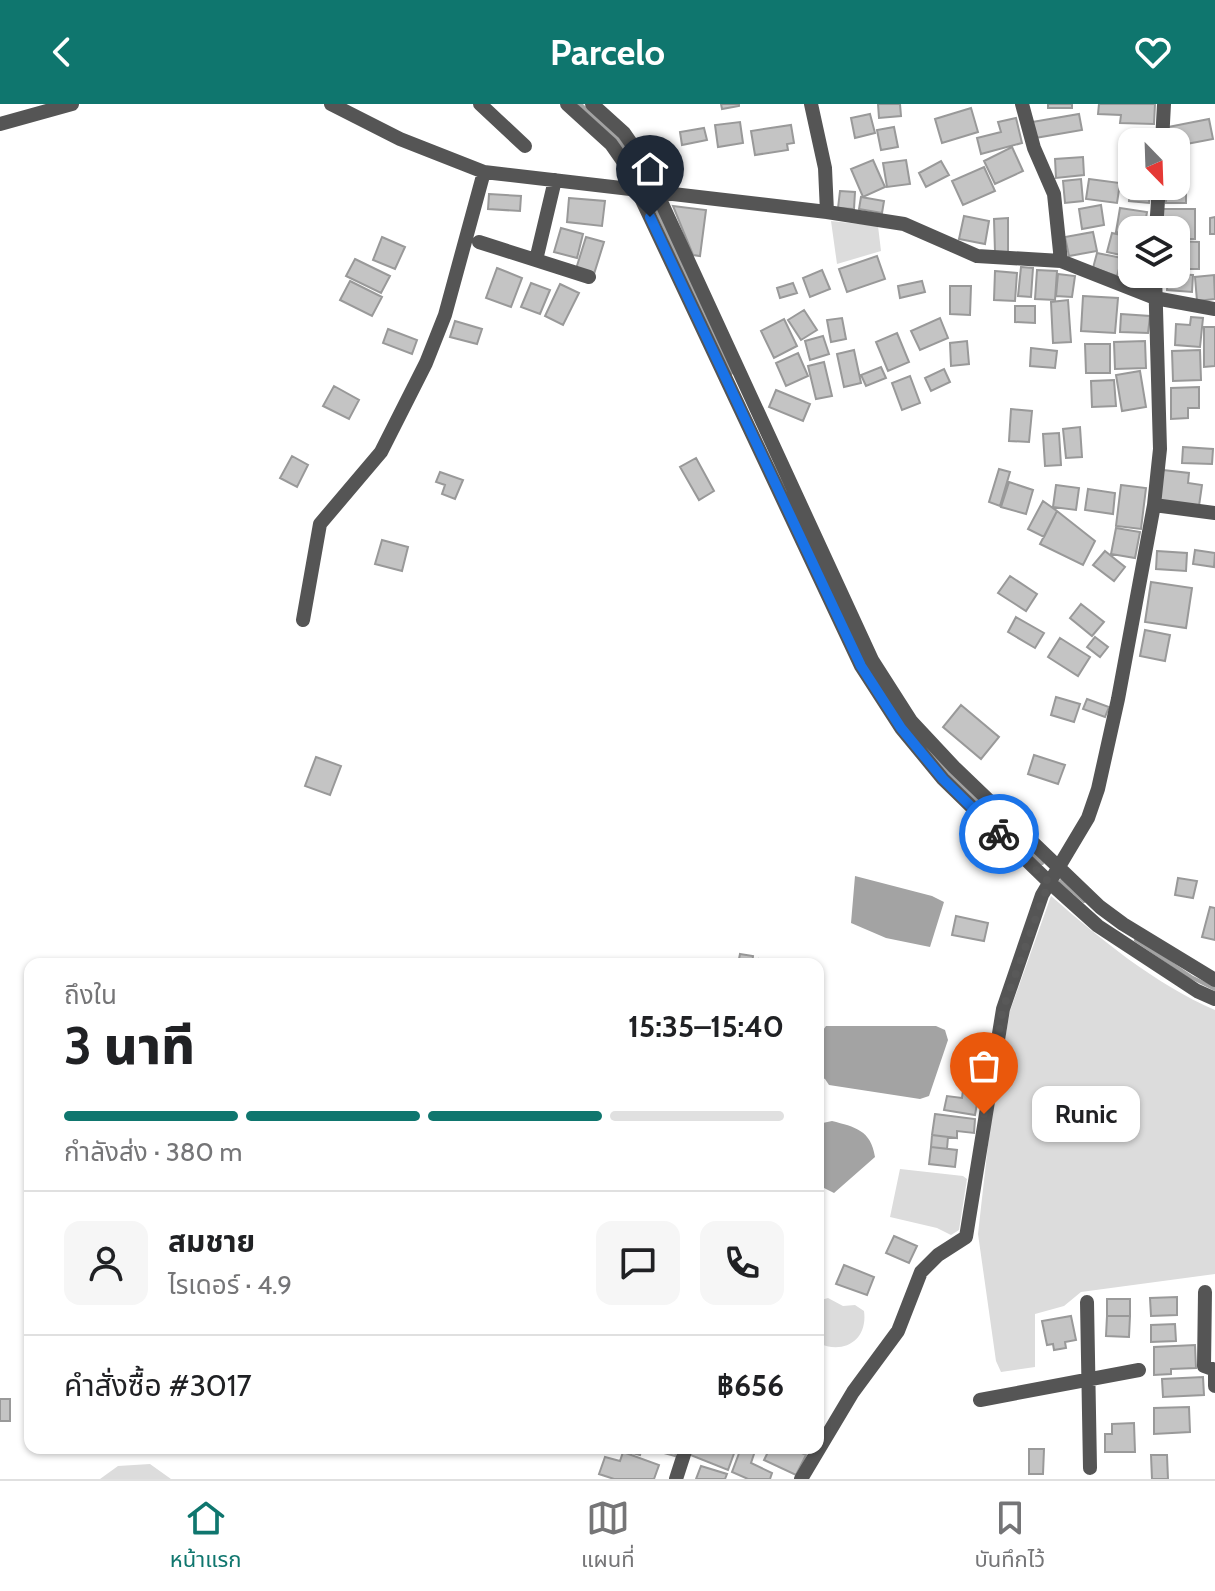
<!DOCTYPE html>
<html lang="th">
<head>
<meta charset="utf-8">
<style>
  body { margin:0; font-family:Cabin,"Noto Sans Thai",sans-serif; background:#f6f6f6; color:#202124; height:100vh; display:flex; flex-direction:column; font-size:30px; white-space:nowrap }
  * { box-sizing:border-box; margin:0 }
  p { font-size:26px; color:#757577 }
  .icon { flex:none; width:44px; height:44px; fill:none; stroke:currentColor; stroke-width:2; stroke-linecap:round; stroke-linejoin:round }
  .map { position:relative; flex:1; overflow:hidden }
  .side { position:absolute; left:24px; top:854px; width:800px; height:496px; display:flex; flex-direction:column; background:#fff; border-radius:16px; box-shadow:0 2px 6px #0004 }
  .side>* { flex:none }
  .needle { width:52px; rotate:157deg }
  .fabs { position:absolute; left:1118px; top:24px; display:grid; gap:16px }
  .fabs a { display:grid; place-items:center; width:72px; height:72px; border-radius:16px; background:#fff; box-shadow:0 2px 6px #0004; font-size:40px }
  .pin { position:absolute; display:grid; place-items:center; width:68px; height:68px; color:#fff; margin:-82px -34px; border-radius:50% 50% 50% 0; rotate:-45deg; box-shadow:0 0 8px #0007 }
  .pin .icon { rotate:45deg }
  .courier { position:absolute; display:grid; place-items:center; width:80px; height:80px; margin:-40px; border:6px solid #1a73e8; border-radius:50%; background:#fff; color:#222; box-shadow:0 2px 10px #0007 }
  .bubble { position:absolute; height:56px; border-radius:16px; background:#fff; box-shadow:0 2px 6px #0004; font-size:26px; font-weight:800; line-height:56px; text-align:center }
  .headline em { font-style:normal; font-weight:800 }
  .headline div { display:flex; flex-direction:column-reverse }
  .headline { display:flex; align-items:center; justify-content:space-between; height:136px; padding:0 40px }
  h1 { font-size:52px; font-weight:800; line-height:60px }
  .bar { display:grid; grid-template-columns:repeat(4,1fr); gap:12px 8px; align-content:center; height:96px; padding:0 40px }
  .bar i { height:10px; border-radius:6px; background:#e0e0e0 }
  .bar .selected { background:#0f766e }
  .bar p { grid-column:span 4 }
  .line { display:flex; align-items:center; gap:20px; padding:0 40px; border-top:2px solid #e0e0e0 }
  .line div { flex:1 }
  .round { display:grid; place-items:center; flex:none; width:84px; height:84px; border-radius:16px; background:#f6f6f6 }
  header { display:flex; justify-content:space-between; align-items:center; height:104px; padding:0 40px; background:#0f766e; color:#fff; font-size:36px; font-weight:800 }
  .tab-bar { display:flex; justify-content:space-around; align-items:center; height:112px; border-top:2px solid #e0e0e0; background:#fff; font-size:22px; color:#757577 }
  .tab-bar a { display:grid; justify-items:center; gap:4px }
  .tab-bar .selected { color:#0f766e }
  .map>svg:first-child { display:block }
</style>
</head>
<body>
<header><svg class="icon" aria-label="back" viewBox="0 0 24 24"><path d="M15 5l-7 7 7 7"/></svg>Parcelo<svg class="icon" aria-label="heart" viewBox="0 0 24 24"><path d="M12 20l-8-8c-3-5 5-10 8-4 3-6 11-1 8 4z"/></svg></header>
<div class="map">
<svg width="1215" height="1375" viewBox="0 0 1215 1375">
  <rect width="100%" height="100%" fill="#fff"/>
  <path fill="#dcdcdc" d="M831,117L878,122L881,147L837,160Z
    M1051,792C1100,835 1155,880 1215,906V1170L1081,1188L1064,1202L1035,1210V1263L1001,1268L996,1257L978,1130L991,1014L1010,907Z
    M900,1065L963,1072L967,1075L959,1126L951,1131L937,1124L890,1113Z
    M828,1194L843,1202L855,1201L864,1207C868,1236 844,1251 818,1239V1197Z
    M150,1360L171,1375H100L118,1362Z"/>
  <path fill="#a3a3a3" d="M855,772L932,792L944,798L930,843L886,834L851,819Z
    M826,922H936L945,926L948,936L929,992L920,995L829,981L825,975L818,972V933Z
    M832,1017C855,1023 871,1026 875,1053L834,1089L818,1081V1020Z"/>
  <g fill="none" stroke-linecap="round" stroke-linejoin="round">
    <path stroke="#a3a3a3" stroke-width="4" d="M580,0L617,34L632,56L646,84
      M650,92L731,269
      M925,642L949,669L1042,759
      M1061,777L1084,797
      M1136,836L1191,873L1215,885"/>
  </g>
  <path fill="#c4c4c4" stroke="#999" stroke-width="2" d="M721,0H739V2L722,5Z
    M878,0H900L901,12L879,14Z
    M1048,0H1072V4H1048Z
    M1099,0H1155L1154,20L1120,19L1121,11L1098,10Z
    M971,4L978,28L942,39L935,15Z
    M870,10L875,29L855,34L851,14Z
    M1079,10L1082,26L1035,34L1032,18Z
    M1016,14L1022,39L981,50L977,34L1001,28L998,18Z
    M1209,15L1213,35L1176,42V38H1171L1168,23Z
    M740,18L743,39L718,43L715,21Z
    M791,21L794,39L787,40L788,46L755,51L751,27Z
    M894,23L898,43L881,46L877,26Z
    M704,24L707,36L682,41L680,28Z
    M1012,43L1023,67L995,80L984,57Z
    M1176,51H1187L1186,63H1176Z
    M1083,53L1084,71L1056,74L1055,55Z
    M667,55L675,79L661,84L652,60Z
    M873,56L885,83L863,93L851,65Z
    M906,56L910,80L887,83L883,59Z
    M941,57L949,71L926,83L919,69Z
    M984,63L995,87L963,101L952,77Z
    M1081,75L1083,97L1065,99L1063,77Z
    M1089,75L1120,79L1117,99L1086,95Z
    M1131,77L1132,82H1151L1149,99L1129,97Z
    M1176,80H1186V99H1166V82H1176Z
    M840,87L855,88L854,105L838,104Z
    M489,90L521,92L520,107L488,105Z
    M861,93L884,97L882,109L859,105Z
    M569,94L605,97L602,122L567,118Z
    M1101,101L1104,121L1082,125L1079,105Z
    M673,102L706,106L700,152L693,151Z
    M1120,104L1147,108L1144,126H1132V130L1116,128Z
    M1162,105H1195V135H1176V126H1162Z
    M964,112L989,117L985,140L959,135Z
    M1215,113V130H1210V114Z
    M1008,114V148H995L994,115Z
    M561,124L583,130L577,154L554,148Z
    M1093,128L1097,147L1069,152L1065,133Z
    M1112,129L1130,133L1125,152L1107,148Z
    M382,133L405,143L395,165L373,156Z
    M586,133L604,138L594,170L576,165Z
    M1176,137L1199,138V165H1176Z
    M1097,149L1122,154L1117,172L1093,164Z
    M877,152L885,175L847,188L839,165Z
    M1126,154L1132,155V170H1146L1145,178L1123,174Z
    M355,155L390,172L381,189L346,172Z
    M1021,163L1033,164L1031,193L1018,192Z
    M497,164L522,174L511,203L486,194Z
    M822,166L830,185L810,193L803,174Z
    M1037,166L1057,167L1055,196L1035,195Z
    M995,167L1017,169L1015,197L994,196Z
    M1058,170L1075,172L1072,193L1056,192Z
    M1168,170L1193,171L1192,188L1167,186Z
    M1214,171L1215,195L1197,197L1195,173Z
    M350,177L382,193L372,212L340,196Z
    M922,177L925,188L900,194L898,182Z
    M531,179L550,186L540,210L521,203Z
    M793,179L797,189L780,194L777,184Z
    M560,180L579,189L563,221L545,212Z
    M950,182H971L970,211L950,210Z
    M1083,192L1118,194L1115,229L1081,227Z
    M1068,196L1071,238L1053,239L1051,198Z
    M1015,202H1035V219L1015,218Z
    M804,206L817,226L801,236L788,216Z
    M1121,210L1150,212L1148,229L1120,228Z
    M1191,213L1203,214L1200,243L1175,241L1176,220L1190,221Z
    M842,214L846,235L831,238L827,216Z
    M940,214L948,234L920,246L911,227Z
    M784,215L797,242L774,254L761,227Z
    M455,217L482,225L477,240L450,233Z
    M1204,223H1215V262L1204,263Z
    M388,225L417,236L412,250L383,239Z
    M897,229L909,258L888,267L876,238Z
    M823,232L829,250L810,256L805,237Z
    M967,237L969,260L951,262L950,239Z
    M1145,237L1146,264L1115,265L1114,238Z
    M1085,240H1110V269H1086Z
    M1031,244L1057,247L1055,264L1030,262Z
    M854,246L861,279L844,283L837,250Z
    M1200,246L1201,276L1173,277L1172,247Z
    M798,249L808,272L786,282L776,259Z
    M824,258L832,292L816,295L808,262Z
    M881,263L886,274L866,282L861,271Z
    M944,265L950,278L931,287L925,274Z
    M1140,267L1146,303L1122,307L1116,271Z
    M910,272L920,299L902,306L892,279Z
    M1114,276L1116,302L1092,303L1091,277Z
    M334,282L359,296L349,315L323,302Z
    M1199,283V304H1188V314L1171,315V284Z
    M776,286L810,300L803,317L769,303Z
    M1011,305L1032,307L1029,338L1009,337Z
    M1080,323L1082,353L1066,354L1063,325Z
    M1059,329L1061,361L1045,362L1043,330Z
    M1183,343L1213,345L1212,360L1182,359Z
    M292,352L308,361L297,383L280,374Z
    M696,354L714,387L699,396L680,363Z
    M999,365L1010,368L1000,402L989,398Z
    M1163,366L1189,369L1188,379L1202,381L1199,402L1159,398Z
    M440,368L463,376L455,395L442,390L445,381L436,378Z
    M1009,378L1033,386L1026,410L1001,403Z
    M1056,381L1079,384L1076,406L1053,403Z
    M1121,381L1146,384L1141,425L1116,422Z
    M1088,385L1115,389L1113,410L1085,406Z
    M1043,397L1057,407L1044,433L1028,425Z
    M1057,407L1095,437L1083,461L1040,440Z
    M1116,424L1140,428L1135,454L1111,450Z
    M382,436L408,443L402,467L375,460Z
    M1195,446L1215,449L1214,463L1193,460Z
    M1105,447L1125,463L1114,477L1093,461Z
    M1157,447L1187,449L1186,467L1156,465Z
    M1010,472L1037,490L1026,507L998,489Z
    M1151,478L1192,484L1186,524L1145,518Z
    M1081,500L1104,518L1092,532L1070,514Z
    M1016,513L1044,529L1035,544L1008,528Z
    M1145,526L1170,531L1165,557L1140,552Z
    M1095,533L1108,543L1100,553L1087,543Z
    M1060,534L1090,553L1078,572L1048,553Z
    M1056,593L1080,600L1074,618L1051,611Z
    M1087,595L1109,603L1105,613L1083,605Z
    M961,601L999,633L981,655L943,623Z
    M1034,651L1065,661L1058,680L1028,670Z
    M316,653L341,662L330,691L305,682Z
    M1178,774L1197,777L1193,794L1175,791Z
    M1210,803L1215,804V836L1202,833Z
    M956,812L988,819L984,837L952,831Z
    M740,850L753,852L752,860H738Z
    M759,855L778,858L777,860H758Z
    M963,986L979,988L975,1011L944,1006L947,992L962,994Z
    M935,1010L975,1015L974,1029L957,1027V1034L932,1031Z
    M932,1031L948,1033L947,1045L931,1043Z
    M931,1043L957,1046L955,1063L929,1060Z
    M894,1132L917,1142L909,1159L886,1149Z
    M844,1161L874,1173L867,1191L836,1180Z
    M1177,1193V1211L1151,1212L1150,1194Z
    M1107,1195H1130V1212H1107Z
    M1071,1212L1076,1236L1065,1238L1066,1244L1054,1246L1053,1240L1047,1241L1042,1217Z
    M1107,1212H1130L1129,1233L1106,1232Z
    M1175,1220L1176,1237L1151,1238V1221Z
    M1195,1241L1196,1264L1171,1265V1270L1154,1271V1243Z
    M1203,1273L1204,1291L1163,1293L1162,1275Z
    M0,1295H10V1317H0Z
    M1189,1303L1190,1328L1154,1330V1304Z
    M1134,1319L1135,1348H1105V1330H1112V1320Z
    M626,1344H642L640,1351L625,1347Z
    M665,1344H677L675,1352L664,1349Z
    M691,1344H736L728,1366L688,1350Z
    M741,1344H756L751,1359L772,1369L770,1375H748L732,1368Z
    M770,1344H791L806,1351L796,1371L764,1356Z
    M1029,1345H1044L1043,1370H1029Z
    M623,1348L659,1361L654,1375H614L599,1370L605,1353L620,1357Z
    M1151,1351H1167L1168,1375H1152Z
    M701,1362L727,1370L725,1375H696Z"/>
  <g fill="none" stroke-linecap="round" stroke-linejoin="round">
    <path stroke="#555" stroke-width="14" d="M331,0L400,35L484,68L827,108L904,120L977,152L1061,157L1155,194L1215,205
      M480,0L525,42
      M567,0L611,40L625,60L861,562L901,624L943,675L1049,778L1098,822L1197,887L1215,895
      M592,0L624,29L640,52L872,556L911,617L954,663L1100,803L1123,820L1215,876
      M811,0L825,64L827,108
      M1022,0L1034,44L1054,90L1061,157
      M0,20L72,0
      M1162,38L1164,0
      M1156,126L1159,82
      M479,138L589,173
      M536,156L555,76
      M1154,401L1215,409
      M303,516L320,420L381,348L426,259L445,211L484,68
      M1205,1188L1204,1262L1215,1266V1282
      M1087,1198L1090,1364
      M980,1296L1139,1266
      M676,1375L686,1344
      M801,1375L853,1288L898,1227L921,1168L938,1151L966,1133L1003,905L1042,791L1088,714L1098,685L1118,595L1154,401L1160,345L1155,170"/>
  </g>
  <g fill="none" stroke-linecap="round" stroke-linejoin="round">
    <path stroke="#595959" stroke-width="8" stroke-dasharray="0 14.4" d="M984,1010L1003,905L1049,778L999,730"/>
    <path stroke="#1a73e8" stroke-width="10" d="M650,113L861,562L901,624L943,675L999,730"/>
  </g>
</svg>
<div class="fabs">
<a><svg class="needle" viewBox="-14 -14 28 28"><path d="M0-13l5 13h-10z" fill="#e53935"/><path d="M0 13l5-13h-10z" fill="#757577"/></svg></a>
<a><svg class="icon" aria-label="layers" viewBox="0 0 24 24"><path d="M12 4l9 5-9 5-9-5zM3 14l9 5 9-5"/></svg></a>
</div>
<div class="pin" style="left:984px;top:1010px;background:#ea580c"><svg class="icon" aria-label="bag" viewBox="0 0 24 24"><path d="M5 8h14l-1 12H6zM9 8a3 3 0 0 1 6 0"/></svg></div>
<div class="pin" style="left:650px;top:113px;background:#1f2937"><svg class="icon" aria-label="home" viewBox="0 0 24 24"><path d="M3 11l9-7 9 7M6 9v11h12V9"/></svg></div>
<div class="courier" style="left:999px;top:730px"><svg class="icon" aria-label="bike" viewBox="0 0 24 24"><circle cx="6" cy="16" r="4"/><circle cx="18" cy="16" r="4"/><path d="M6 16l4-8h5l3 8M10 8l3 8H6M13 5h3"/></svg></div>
<div class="bubble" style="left:1032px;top:982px;width:108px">Runic</div>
<section class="side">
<div class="headline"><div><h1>3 นาที</h1><p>ถึงใน</p></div><em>15:35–15:40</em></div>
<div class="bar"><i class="selected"></i><i class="selected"></i><i class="selected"></i><i></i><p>กำลังส่ง · 380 m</p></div>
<div class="line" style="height:144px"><a class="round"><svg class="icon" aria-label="person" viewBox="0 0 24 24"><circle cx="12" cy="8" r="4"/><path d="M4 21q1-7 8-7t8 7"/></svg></a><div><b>สมชาย</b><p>ไรเดอร์ · 4.9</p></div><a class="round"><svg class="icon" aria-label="chat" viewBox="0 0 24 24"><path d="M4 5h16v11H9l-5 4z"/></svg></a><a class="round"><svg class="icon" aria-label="phone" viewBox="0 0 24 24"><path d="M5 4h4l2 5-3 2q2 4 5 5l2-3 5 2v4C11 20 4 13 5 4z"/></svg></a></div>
<div class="line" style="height:104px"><div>คำสั่งซื้อ #3017</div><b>฿656</b></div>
</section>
</div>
<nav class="tab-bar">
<a class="selected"><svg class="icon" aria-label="home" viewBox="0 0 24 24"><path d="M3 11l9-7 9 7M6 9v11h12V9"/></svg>หน้าแรก</a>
<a><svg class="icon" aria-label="map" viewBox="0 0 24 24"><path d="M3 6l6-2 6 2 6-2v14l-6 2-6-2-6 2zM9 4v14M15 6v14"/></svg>แผนที่</a>
<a><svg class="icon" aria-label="saved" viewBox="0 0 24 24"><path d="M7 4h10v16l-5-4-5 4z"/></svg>บันทึกไว้</a>
</nav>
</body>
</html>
